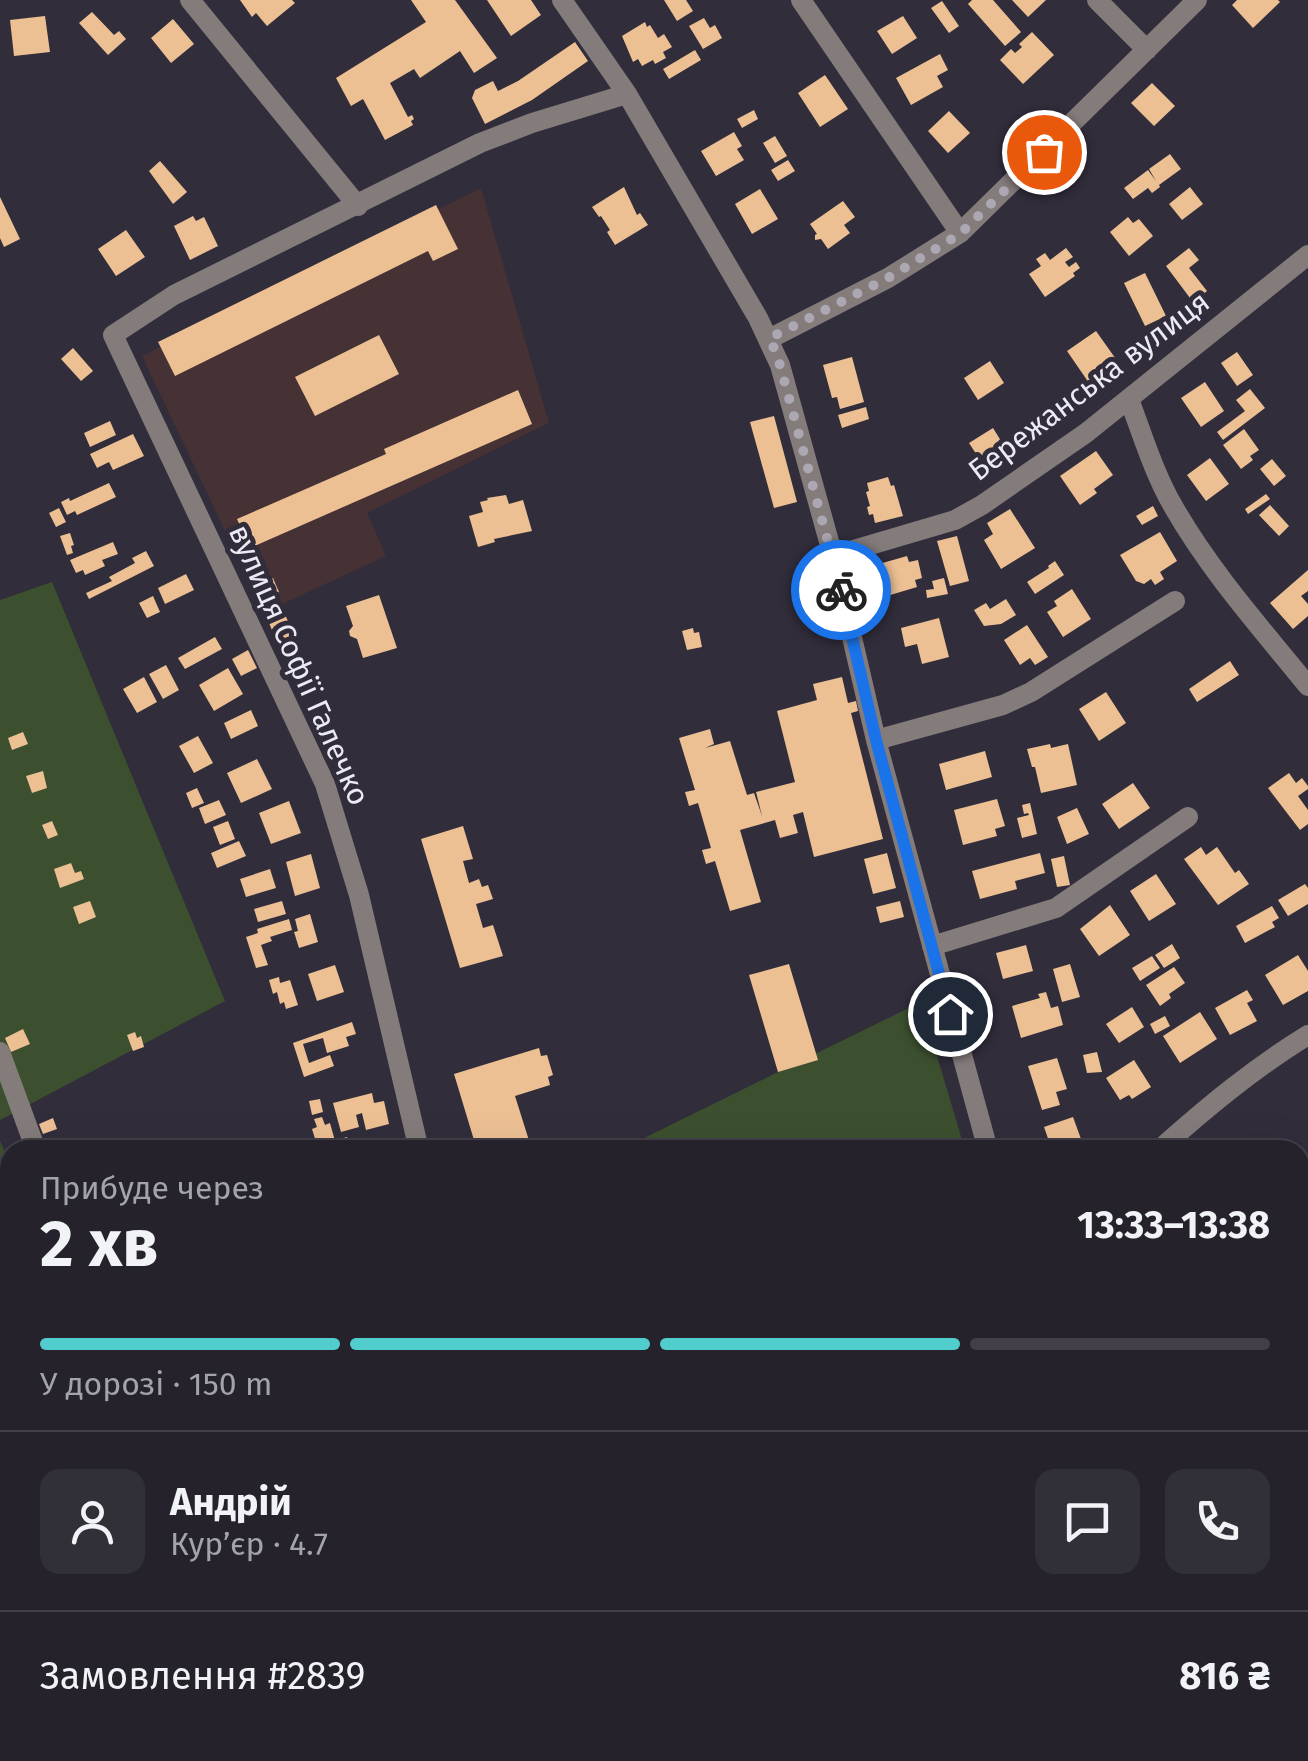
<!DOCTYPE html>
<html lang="uk">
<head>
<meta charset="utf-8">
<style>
  body { margin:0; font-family:"Fira Sans",sans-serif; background:#312f38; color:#f1f3f6; height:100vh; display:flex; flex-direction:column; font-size:38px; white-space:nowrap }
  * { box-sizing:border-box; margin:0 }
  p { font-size:32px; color:#a3a4a9 }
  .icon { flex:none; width:55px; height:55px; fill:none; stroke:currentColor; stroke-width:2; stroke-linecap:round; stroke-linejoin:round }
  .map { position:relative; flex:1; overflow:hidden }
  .sheet { position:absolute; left:0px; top:1140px; width:1310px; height:622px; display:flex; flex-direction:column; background:#25222c; border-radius:30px 30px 0 0; box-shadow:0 10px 40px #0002,0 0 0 2px #423f48 }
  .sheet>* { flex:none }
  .pin { position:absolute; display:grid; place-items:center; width:85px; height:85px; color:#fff; margin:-42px; border:5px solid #fff; border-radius:50%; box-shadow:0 2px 10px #0007 }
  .courier { position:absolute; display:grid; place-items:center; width:100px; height:100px; margin:-50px; border:8px solid #1a73e8; border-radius:50%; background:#fff; color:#222; box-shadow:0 2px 12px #0007 }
  .summary em { font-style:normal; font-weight:700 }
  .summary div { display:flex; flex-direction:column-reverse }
  .summary { display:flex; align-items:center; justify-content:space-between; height:170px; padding:0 40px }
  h1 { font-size:65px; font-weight:700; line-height:75px }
  .bar { display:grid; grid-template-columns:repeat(4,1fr); gap:15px 10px; align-content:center; height:120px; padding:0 40px }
  .bar i { height:12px; border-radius:8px; background:#423f48 }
  .bar .on { background:#52cdce }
  .bar p { grid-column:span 4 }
  .line { display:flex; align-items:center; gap:25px; padding:0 40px; border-top:2px solid #423f48 }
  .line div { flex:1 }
  .round { display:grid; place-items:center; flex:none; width:105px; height:105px; border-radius:20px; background:#312f38 }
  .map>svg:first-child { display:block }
</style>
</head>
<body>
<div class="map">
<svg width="1308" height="1761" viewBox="0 0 1308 1761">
  <rect width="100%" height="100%" fill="#312d3b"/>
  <path fill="#463134" d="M481,188L549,423L367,513L386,556L265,612L261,607L142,356Z"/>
  <path fill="#3c502f" d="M52,582L225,1001L0,1120V600Z
    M921,1002L965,1150H639L636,1142Z
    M0,1141L10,1162V1293L0,1297Z
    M1143,1753L1145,1761H868L865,1753Z"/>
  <path fill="#edc094" d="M240,0H292L295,3L267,26L256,13L252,17Z
    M411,0H455L497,58L474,73L460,51L420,78L414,69L390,83L408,117L412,115L414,119L411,121L413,125L385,140L363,99L351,106L336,78L426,22Z
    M487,0H531L541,15L511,36Z
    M664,0H686L693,11L677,21Z
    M972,0H993L1021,32L1005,46L968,4Z
    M1012,0H1046L1028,17Z
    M1237,0H1278L1280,2L1253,28L1232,5Z
    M942,1L959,26L949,33L931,8Z
    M92,12L114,35L119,31L126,39L108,55L79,23Z
    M45,16L50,52L14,56L10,20Z
    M903,16L917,38L892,54L877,31Z
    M704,18L710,28L715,25L722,38L703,49L689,26Z
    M173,19L194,44L171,63L151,38Z
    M645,22L647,27L650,25L658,38L664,34L672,47L663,52L666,58L655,64L653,60L642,66L638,59L633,62L622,36Z
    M1032,32L1054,55L1023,84L1000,60L1011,49L1015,53L1022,47L1019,44Z
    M575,42L588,61L532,100L485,124L472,98L475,90L493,81L498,91L518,81Z
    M695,50L701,60L669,79L663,69Z
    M940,54L948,70L937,76L943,87L911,105L896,78Z
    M825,75L848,109L820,127L798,93Z
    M1152,83L1175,106L1154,126L1131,103Z
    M754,110L758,119L742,128L737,119Z
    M949,111L970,133L948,153L928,131Z
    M734,132L742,146L737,149L744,160L716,176L701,151Z
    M775,136L787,156L775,163L763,143Z
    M1170,154L1181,169L1159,185L1160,187L1152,193L1148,188L1133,199L1124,188L1148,170L1156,181L1149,169Z
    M788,160L795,171L778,181L771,170Z
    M160,161L187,192L173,204L149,171Z
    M624,187L637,215L640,213L648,225L615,245L607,232L610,230L601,216L599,217L592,207Z
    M1190,187L1203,204L1182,220L1169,204Z
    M760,189L778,219L752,234L735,204Z
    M0,197L20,239L4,247L0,238Z
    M843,201L855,217L844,225L850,233L828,249L821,239L815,240V235L817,234L810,224Z
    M436,205L458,249L433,261L428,251L175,376L158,342Z
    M193,216L196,221L204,217L218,246L190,260L174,226Z
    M1128,217L1133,223L1139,219L1153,236L1129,256L1110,232Z
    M126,230L145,257L116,276L98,249Z
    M1066,248L1073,257L1065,262L1069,267L1076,262L1080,268L1073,273L1075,276L1045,297L1029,274L1041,266L1036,259L1045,253L1050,260Z
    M1189,248L1199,260L1189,268L1207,291L1193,302L1166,266Z
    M1145,273L1166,316L1145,326L1124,283Z
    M1189,309L1195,320L1181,327L1175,317Z
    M1096,331L1118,362L1089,383L1067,351Z
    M379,335L399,374L315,416L295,377Z
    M73,348L93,371L81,381L61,359Z
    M1237,352L1253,375L1237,386L1221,363Z
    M852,357L864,402L840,409L837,397L832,398L823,365Z
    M990,361L1004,383L978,400L964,378Z
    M1205,382L1224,411L1201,427L1181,398Z
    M1250,389L1265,408L1223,440L1217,432L1245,411L1236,400Z
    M518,390L532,424L250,548L237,519L386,454L384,449Z
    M866,407L869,419L842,428L838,415Z
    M774,416L797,502L774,508L750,422Z
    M110,421L116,435L90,447L84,433Z
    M993,428L1011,457L988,472L969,443Z
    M1244,429L1259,450L1250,456L1253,460L1241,469L1223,445Z
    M133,434L144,456L113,470L109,462L97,468L90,454Z
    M1096,451L1113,475L1094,489L1097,493L1080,505L1060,476Z
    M1210,458L1229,484L1206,501L1187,475Z
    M1272,459L1286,476L1274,486L1260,469Z
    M888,477L891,486L894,485L903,516L875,523L873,514L869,515L867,507L870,506L866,492L869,491L867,483Z
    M109,483L116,497L77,515L75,511L67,515L61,502L69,498L70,501Z
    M1266,494L1270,499L1248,514L1245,509Z
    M506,495L509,504L523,500L532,531L494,539L495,542L478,547L469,516L483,512L480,502L488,500L487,498Z
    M1270,505L1289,526L1279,536L1259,515Z
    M1153,506L1158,516L1142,525L1136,516Z
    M59,508L66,522L56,527L49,513Z
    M1010,509L1035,548L1001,569L984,540L993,534L987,523Z
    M1160,532L1177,561L1160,572L1164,579L1155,585L1151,579L1144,584L1136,581L1120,555Z
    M70,533L74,545L71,546L73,553L67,555L60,536Z
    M957,536L969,581L950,586L937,541Z
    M113,542L118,554L102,560L105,566L85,575L83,570L76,573L70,560Z
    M146,551L154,566L89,599L86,593L112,581L109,577L135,563L132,558Z
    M907,556L909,562L918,560L922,578L915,580L917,587L887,596L879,564Z
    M1055,561L1064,575L1035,594L1027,582L1049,568L1048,566Z
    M1308,570V591L1301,596L1308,604V616L1293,629L1270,603Z
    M186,574L194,590L165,604L158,588Z
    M273,578L279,592L260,600L254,586Z
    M944,578L948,594L927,598L926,590L934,589L932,581Z
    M1072,589L1091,619L1063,637L1047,612L1057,606L1054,601Z
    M379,595L397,648L363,658L357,639L350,636L349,631L353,626L346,606Z
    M153,596L160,612L147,618L139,603Z
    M1006,599L1016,615L1001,624L984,626L974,610L986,603L990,609Z
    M285,615L298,641L280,649L269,623Z
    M939,618L949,657L922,664L917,644L905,647L901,628Z
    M1027,625L1048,657L1035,665L1030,658L1020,665L1004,640Z
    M693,628L694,633L699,632L702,647L687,650L682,631Z
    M215,637L222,649L185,669L178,658Z
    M248,650L257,668L241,676L232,659Z
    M1230,661L1239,675L1197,702L1189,689Z
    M166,665L179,690L163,699L149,674Z
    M228,668L243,694L214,711L199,685Z
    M144,677L157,702L137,713L123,689Z
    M842,677L848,703L856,701L858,711L851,713L883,839L814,857L803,812L793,815L798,833L780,838L775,820L740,830L761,902L730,911L715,861L706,864L702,850L711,848L698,803L689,806L685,792L695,790L679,738L710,729L714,744L705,748L730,741L747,795L754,793L762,816L756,792L795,782L777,711L817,700L813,684Z
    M1106,692L1126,723L1099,741L1079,709Z
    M251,710L258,726L231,739L224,723Z
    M23,732L28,744L12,750L8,738Z
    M198,736L213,763L194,773L179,746Z
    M1050,744L1051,748L1068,744L1077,785L1041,793L1035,767H1032L1027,749Z
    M985,751L992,777L946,790L939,764Z
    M257,759L272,789L241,803L227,773Z
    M43,771L47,788L32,793L26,776Z
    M1289,773L1296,783L1302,778L1308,786V789L1298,796L1308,810V824L1300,830L1268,788Z
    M1133,783L1150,808L1119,829L1102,804Z
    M197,788L204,803L192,808L186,793Z
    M997,799L1005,826L995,829L997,836L963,845L954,810Z
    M219,800L226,815L205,824L199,808Z
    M289,801L301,833L271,844L259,813Z
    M1030,803L1037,834L1022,838L1017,818L1029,815L1028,813L1024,814L1022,805Z
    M1077,808L1089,834L1067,844L1057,817Z
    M52,821L58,835L48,839L42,825Z
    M228,821L235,839L220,845L213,827Z
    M463,826L473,859L463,861L469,883L479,879L482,887L488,885L493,899L476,904L483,928L493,925L503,956L460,968L421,839Z
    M239,841L246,856L217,868L211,853Z
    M1201,847L1206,855L1217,847L1235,873L1239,870L1249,884L1218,905L1184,859Z
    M887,853L896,888L873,894L864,859Z
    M1040,853L1045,873L1015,881L1017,889L980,899L972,871Z
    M311,854L320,888L295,896L286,862Z
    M1064,856L1070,885L1057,887L1051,859Z
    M71,863L75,873L81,871L84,879L60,888L54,869Z
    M270,869L276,888L246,897L240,879Z
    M1156,874L1176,904L1149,921L1130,891Z
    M1305,884L1308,888V904L1288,916L1278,900Z
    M90,901L96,917L79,924L73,907Z
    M282,901L286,914L258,922L254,909Z
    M900,901L904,917L880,923L876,907Z
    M1110,905L1130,935L1099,956L1080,929Z
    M1272,906L1279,918L1272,922L1275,927L1245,943L1236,926Z
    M310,914L318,942L299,948L294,932L298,931L295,919Z
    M289,919L292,930L270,937L272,941L261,945L268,965L256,968L246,937L258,933L257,929Z
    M1172,944L1180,958L1164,968L1155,955Z
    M1026,945L1033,971L1003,979L996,953Z
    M1298,955L1308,971V991L1283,1005L1265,975Z
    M1152,956L1160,968L1140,981L1132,968Z
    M789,964L818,1060L778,1072L749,975Z
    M1070,964L1080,997L1062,1002L1053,969Z
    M335,965L344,992L317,1001L308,974Z
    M1174,967L1185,983L1169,994L1171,998L1160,1006L1146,985Z
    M279,977L280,983L290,980L298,1005L286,1009L284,1002L280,1004L277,992L273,994L269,980Z
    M1247,990L1253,1000L1247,1003L1257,1021L1230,1035L1215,1008Z
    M1046,992L1051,1008L1058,1006L1063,1025L1021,1038L1012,1006L1040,998L1038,994Z
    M1132,1007L1144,1027L1119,1043L1106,1024Z
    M1200,1012L1217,1039L1180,1063L1163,1036Z
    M1165,1016L1170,1026L1155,1034L1150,1024Z
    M352,1022L356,1034L346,1037L349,1046L327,1053L323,1038L303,1044L309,1063L330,1055L334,1066L304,1077L293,1043Z
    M23,1029L30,1044L11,1052L5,1038Z
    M135,1032L137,1038L141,1036L144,1047L133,1051L127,1035Z
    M539,1048L541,1056L547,1055L553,1075L548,1077L550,1085L515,1096L532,1150H477L454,1074Z
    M1097,1052L1102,1072L1087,1073L1083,1055Z
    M1057,1058L1067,1089L1056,1092L1060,1105L1042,1110L1028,1066Z
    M1134,1060L1151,1087L1132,1099L1129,1095L1120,1100L1106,1078Z
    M372,1093L374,1103L384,1101L389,1124L366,1130L362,1113L356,1115L359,1127L341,1132L333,1103Z
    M320,1099L323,1112L312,1115L309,1101Z
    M322,1117L325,1125L330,1123L335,1141L347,1137L350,1150H327L325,1143L317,1145L312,1129L317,1127L314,1119Z
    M1073,1117L1085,1150H1052L1044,1127Z
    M53,1118L57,1129L43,1134L39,1124Z
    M1308,1418V1464L1300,1454V1424Z
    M1300,1591L1308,1602V1621L1300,1627Z"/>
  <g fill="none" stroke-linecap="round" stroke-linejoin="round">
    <path stroke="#847b7b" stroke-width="20" d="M190,0L358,206
      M562,0L627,94L758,318L780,365L833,556L876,740L988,1150
      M801,0L960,233
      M1097,0L1147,50
      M769,339L888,278L960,233L1197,0
      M1129,399C1142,434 1154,473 1173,506C1210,571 1261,628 1308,686
      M833,556L955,520L982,505L1086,433L1308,255
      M876,740L1003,705L1031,692L1175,601
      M932,946L1056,908L1188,817
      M0,1052L36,1150
      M419,1150L359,895L325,784L113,335L174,295L480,143L532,123L627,94
      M1159,1150C1206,1108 1254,1068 1308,1035
      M1300,1354L1308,1360
      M257,1752L260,1761
      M657,1752L660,1761
      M1177,1752L1181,1761"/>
  </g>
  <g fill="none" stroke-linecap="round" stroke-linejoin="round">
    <path stroke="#aba8b3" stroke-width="10" stroke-dasharray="0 18" d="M841,590L780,365L770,338L888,278L960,234L1044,152"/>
    <path stroke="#1a73e8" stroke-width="12" d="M841,590L876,740L950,1014"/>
  </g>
  <g text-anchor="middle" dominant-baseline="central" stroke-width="10" stroke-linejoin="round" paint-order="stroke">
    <g font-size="30" fill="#eceaf3" stroke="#312d3b">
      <text transform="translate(1089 386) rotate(-37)">Бережанська вулиця</text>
      <text transform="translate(299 665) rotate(66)">вулиця Софії Галечко</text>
    </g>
  </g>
</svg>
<div class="pin" style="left:1044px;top:152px;background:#ea580c"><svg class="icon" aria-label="bag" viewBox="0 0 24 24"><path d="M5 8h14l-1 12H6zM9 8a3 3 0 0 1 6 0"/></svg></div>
<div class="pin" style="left:950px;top:1014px;background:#1f2937"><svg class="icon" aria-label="home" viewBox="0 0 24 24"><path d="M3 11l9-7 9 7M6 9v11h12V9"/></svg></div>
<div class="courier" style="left:841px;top:590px"><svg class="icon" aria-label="bike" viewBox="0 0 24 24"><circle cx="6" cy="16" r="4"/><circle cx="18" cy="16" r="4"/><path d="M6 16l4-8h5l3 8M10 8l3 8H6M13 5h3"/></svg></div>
<section class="sheet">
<div class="summary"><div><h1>2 хв</h1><p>Прибуде через</p></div><em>13:33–13:38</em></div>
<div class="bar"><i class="on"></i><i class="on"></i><i class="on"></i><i></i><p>У дорозі · 150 m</p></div>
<div class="line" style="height:180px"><a class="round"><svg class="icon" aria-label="person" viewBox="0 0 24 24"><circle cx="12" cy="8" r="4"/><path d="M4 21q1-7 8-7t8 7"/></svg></a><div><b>Андрій</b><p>Кур’єр · 4.7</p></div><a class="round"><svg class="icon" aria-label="chat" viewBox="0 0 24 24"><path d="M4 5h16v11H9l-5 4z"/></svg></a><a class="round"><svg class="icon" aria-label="phone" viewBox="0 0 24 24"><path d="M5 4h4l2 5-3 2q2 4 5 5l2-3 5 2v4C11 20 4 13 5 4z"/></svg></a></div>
<div class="line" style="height:130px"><div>Замовлення #2839</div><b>816 ₴</b></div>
</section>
</div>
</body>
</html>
